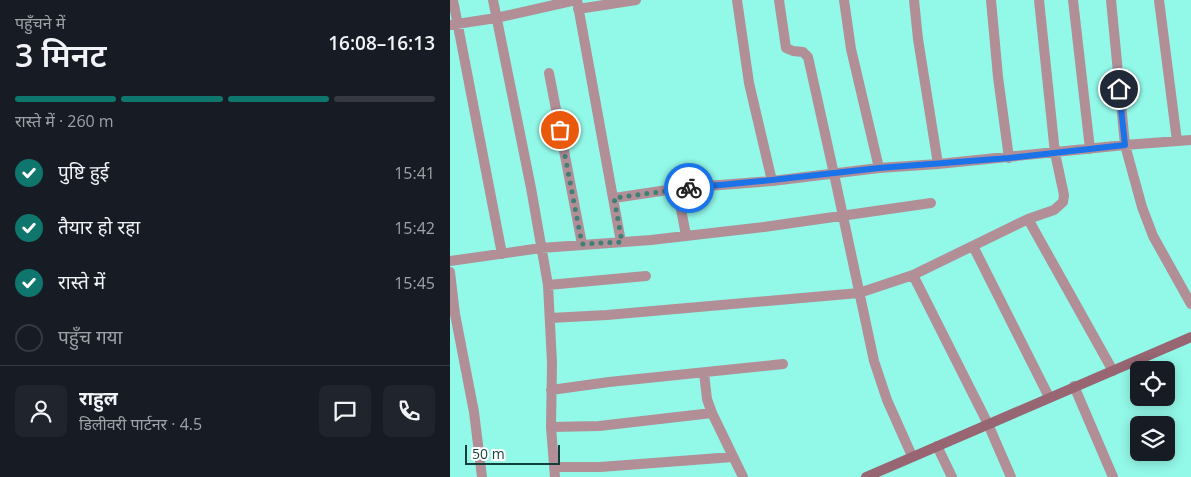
<!DOCTYPE html>
<html lang="hi">
<head>
<meta charset="utf-8">
<style>
  body { margin:0; font-family:"Open Sans","Noto Sans Devanagari",sans-serif; background:#20242c; color:#f1f3f6; height:100vh; display:flex; flex-direction:column; font-size:19px; white-space:nowrap }
  * { box-sizing:border-box; margin:0 }
  p { font-size:16px; color:#9ea1a6 }
  .icon { flex:none; width:28px; height:28px; fill:none; stroke:currentColor; stroke-width:2; stroke-linecap:round; stroke-linejoin:round }
  .map { position:relative; flex:1; overflow:hidden }
  .sheet { display:flex; flex-direction:column; background:#171b24; width:450px }
  .sheet>* { flex:none }
  .controls { position:absolute; left:680px; top:361px; display:grid; gap:10px }
  .controls a { display:grid; place-items:center; width:45px; height:45px; border-radius:8px; background:#171b24; box-shadow:0 2px 12px #0003; font-size:25px }
  .scale { position:absolute; left:15px; bottom:12px; width:95px; box-sizing:border-box; padding-left:5px; border:2px solid #123f39; border-top:0; font-size:14px; line-height:18px; white-space:nowrap; color:#123f39; -webkit-text-stroke:4px #fff; paint-order:stroke }
  .pin { position:absolute; display:grid; place-items:center; width:42px; height:42px; color:#fff; margin:-21px; border:2px solid #fff; border-radius:50%; box-shadow:0 1px 5px #0007 }
  .courier { position:absolute; display:grid; place-items:center; width:50px; height:50px; margin:-25px; border:4px solid #1a73e8; border-radius:50%; background:#fff; color:#222; box-shadow:0 1px 6px #0007 }
  .summary em { font-style:normal; font-weight:600 }
  .summary div { display:flex; flex-direction:column-reverse }
  .summary { display:flex; align-items:center; justify-content:space-between; height:85px; padding:0 15px }
  h1 { font-size:32px; font-weight:600; line-height:38px }
  .bar { display:grid; grid-template-columns:repeat(4,1fr); gap:8px 5px; align-content:center; height:60px; padding:0 15px }
  .bar i { height:6px; border-radius:4px; background:#363941 }
  .bar .on { background:#0f766e }
  .bar p { grid-column:span 4 }
  .line { display:flex; align-items:center; gap:12px; padding:0 15px; border-top:1px solid #363941 }
  .line div { flex:1 }
  .round { display:grid; place-items:center; flex:none; width:52px; height:52px; border-radius:8px; background:#20242c }
  ol { padding:0 15px; list-style:none }
  li { display:flex; align-items:center; gap:15px; height:55px }
  li p { margin-inline-start:auto }
  li .icon { padding:5px; border-radius:50%; background:#0f766e; color:#fff; stroke-width:4 }
  li:last-child { color:#9ea1a6 }
  li i { width:28px; height:28px; border:2px solid #363941; border-radius:50% }
  main { display:flex; flex:1; min-height:0 }
  .map>svg:first-child { display:block }
</style>
</head>
<body>
<main>
<section class="sheet">
<div class="summary"><div><h1>3 मिनट</h1><p>पहुँचने में</p></div><em>16:08–16:13</em></div>
<div class="bar"><i class="on"></i><i class="on"></i><i class="on"></i><i></i><p>रास्ते में · 260 m</p></div>
<ol>
<li><svg class="icon" aria-label="check" viewBox="0 0 24 24"><path d="M5 12l5 5 9-10"/></svg>पुष्टि हुई<p>15:41</p></li>
<li><svg class="icon" aria-label="check" viewBox="0 0 24 24"><path d="M5 12l5 5 9-10"/></svg>तैयार हो रहा<p>15:42</p></li>
<li><svg class="icon" aria-label="check" viewBox="0 0 24 24"><path d="M5 12l5 5 9-10"/></svg>रास्ते में<p>15:45</p></li>
<li><i></i>पहुँच गया</li>
</ol>
<div class="line" style="height:90px"><a class="round"><svg class="icon" aria-label="person" viewBox="0 0 24 24"><circle cx="12" cy="8" r="4"/><path d="M4 21q1-7 8-7t8 7"/></svg></a><div><b>राहुल</b><p>डिलीवरी पार्टनर · 4.5</p></div><a class="round"><svg class="icon" aria-label="chat" viewBox="0 0 24 24"><path d="M4 5h16v11H9l-5 4z"/></svg></a><a class="round"><svg class="icon" aria-label="phone" viewBox="0 0 24 24"><path d="M5 4h4l2 5-3 2q2 4 5 5l2-3 5 2v4C11 20 4 13 5 4z"/></svg></a></div>
</section>
<div class="map">
<svg width="741" height="477" viewBox="0 0 741 477">
  <rect width="100%" height="100%" fill="#92f8e8"/>
  <g fill="none" stroke-linecap="round" stroke-linejoin="round">
    <path stroke="#b28e97" stroke-width="10" d="M3,0L52,254
      M43,0L81,188L98,285L102,363L101,427L105,477
      M127,0L171,242
      M287,0L299,83L322,181
      M329,0L336,48L343,51L353,52L358,57L384,174L424,361L437,400L462,456
      M394,0L401,49L429,168
      M464,0L468,39L488,164
      M541,0L548,77L559,158
      M623,0L640,149
      M661,0L675,145L692,207L703,236L741,304
      M709,0L727,141
      M128,9L186,0
      M0,25L46,18L126,0
      M99,73L132,244
      M227,189L236,235
      M164,198L231,188L322,181L429,168L488,164L675,145L741,140
      M578,219L663,371
      M523,246L599,397
      M0,261L91,248L201,240L314,227L481,203
      M0,272L5,314L24,412L32,477
      M463,275L538,424L561,477
      M98,285L196,276
      M100,318L157,315L409,293L463,275L578,219L604,210L613,202L614,195L605,153L589,0
      M254,373L257,399L262,413L293,477
      M624,386L663,477
      M101,390L159,382L333,364
      M101,427L149,426L262,413
      M487,446L502,477
      M105,467H150L283,457"/>
    <path stroke="#986673" stroke-width="10" d="M416,477L741,337"/>
  </g>
  <g fill="none" stroke-linecap="round" stroke-linejoin="round">
    <path stroke="#3f8076" stroke-width="5" stroke-dasharray="0 9" d="M110,130L132,244L172,242L164,198L239,188"/>
    <path stroke="#1a73e8" stroke-width="6" d="M239,188L322,180L429,168L559,158L675,145L669,89"/>
  </g>
</svg>
<div class="controls">
<a><svg class="icon" aria-label="locate" viewBox="0 0 24 24"><circle cx="12" cy="12" r="6"/><path d="M12 2v4M12 18v4M2 12h4M18 12h4"/></svg></a>
<a><svg class="icon" aria-label="layers" viewBox="0 0 24 24"><path d="M12 4l9 5-9 5-9-5zM3 14l9 5 9-5"/></svg></a>
</div>
<div class="scale">50 m</div>
<div class="pin" style="left:110px;top:130px;background:#ea580c"><svg class="icon" aria-label="bag" viewBox="0 0 24 24"><path d="M5 8h14l-1 12H6zM9 8a3 3 0 0 1 6 0"/></svg></div>
<div class="pin" style="left:669px;top:89px;background:#1f2937"><svg class="icon" aria-label="home" viewBox="0 0 24 24"><path d="M3 11l9-7 9 7M6 9v11h12V9"/></svg></div>
<div class="courier" style="left:239px;top:188px"><svg class="icon" aria-label="bike" viewBox="0 0 24 24"><circle cx="6" cy="16" r="4"/><circle cx="18" cy="16" r="4"/><path d="M6 16l4-8h5l3 8M10 8l3 8H6M13 5h3"/></svg></div>
</div>
</main>
</body>
</html>
